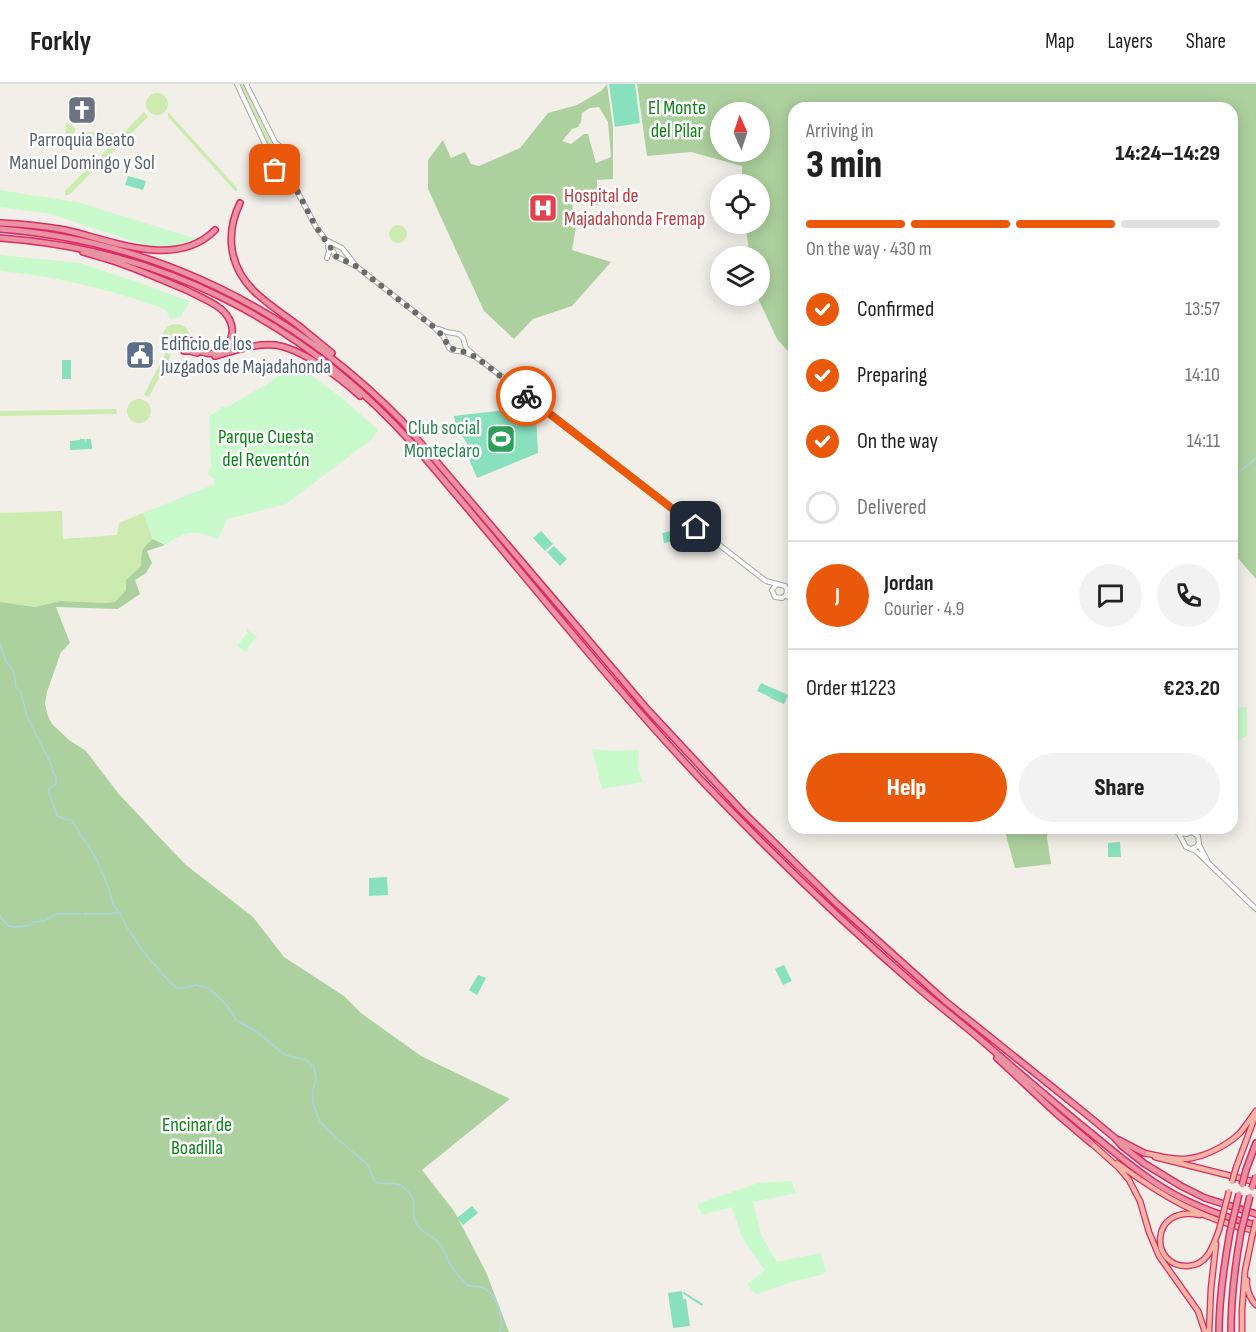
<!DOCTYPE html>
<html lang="en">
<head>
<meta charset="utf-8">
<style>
  body { margin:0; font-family:"Sofia Sans Condensed",sans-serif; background:#f2f2f2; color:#222; height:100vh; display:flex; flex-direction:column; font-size:22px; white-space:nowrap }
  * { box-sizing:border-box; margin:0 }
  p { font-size:20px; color:#767676 }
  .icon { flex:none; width:33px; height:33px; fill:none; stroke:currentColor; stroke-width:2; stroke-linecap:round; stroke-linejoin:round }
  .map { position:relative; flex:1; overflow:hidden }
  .panel { position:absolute; left:788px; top:18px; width:450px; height:732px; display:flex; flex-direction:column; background:#fff; border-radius:18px; box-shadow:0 3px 15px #0003 }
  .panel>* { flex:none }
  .needle { width:39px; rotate:357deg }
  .tools { position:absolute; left:710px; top:18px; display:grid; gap:12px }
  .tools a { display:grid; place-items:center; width:60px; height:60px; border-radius:50%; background:#fff; box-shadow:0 3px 15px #0003; font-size:30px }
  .pin { position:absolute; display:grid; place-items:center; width:51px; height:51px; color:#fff; margin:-26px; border-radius:12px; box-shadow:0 3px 9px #0006 }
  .courier { position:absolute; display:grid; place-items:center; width:60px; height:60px; margin:-30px; border:4px solid #ea580c; border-radius:50%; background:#fff; color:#222; box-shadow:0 2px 8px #0007 }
  .summary em { font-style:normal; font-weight:800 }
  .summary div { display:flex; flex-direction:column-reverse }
  .summary { display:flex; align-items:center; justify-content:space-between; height:102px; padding:0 18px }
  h1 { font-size:39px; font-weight:800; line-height:45px }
  .bar { display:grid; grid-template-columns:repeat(4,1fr); gap:9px 6px; align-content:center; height:72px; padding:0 18px }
  .bar i { height:8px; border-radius:4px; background:#e0e0e0 }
  .bar .selected { background:#ea580c }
  .bar p { grid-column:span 4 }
  .line { display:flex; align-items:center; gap:15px; padding:0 18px; border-top:2px solid #e0e0e0 }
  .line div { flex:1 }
  .round { display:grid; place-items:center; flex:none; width:63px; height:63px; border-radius:32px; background:#f2f2f2 }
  ol { padding:0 18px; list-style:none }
  li { display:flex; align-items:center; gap:18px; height:66px }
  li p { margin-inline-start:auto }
  li .icon { padding:6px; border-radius:50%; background:#ea580c; color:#fff; stroke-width:4 }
  li:last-child { color:#767676 }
  li i { width:33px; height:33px; border:3px solid #e0e0e0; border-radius:50% }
  .button { display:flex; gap:12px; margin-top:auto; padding:12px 18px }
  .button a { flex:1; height:69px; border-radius:36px; background:#ea580c; color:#fff; font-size:24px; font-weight:800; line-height:69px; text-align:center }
  .button a+a { background:#f2f2f2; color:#222 }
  header { display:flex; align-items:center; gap:36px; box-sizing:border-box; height:84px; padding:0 30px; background:#fff; border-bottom:2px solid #e0e0e0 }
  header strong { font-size:28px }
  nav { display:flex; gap:33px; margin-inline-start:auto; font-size:21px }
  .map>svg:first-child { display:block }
</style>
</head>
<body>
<header>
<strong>Forkly</strong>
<nav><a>Map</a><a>Layers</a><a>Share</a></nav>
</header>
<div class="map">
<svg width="1256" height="1248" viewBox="0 0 1256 1248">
  <rect width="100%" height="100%" fill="#f2efe9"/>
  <path fill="#cdebb0" d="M239,0H244L273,61L277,65L272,68Z
    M146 20a11 11 0 1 1 22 0a11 11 0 1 1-22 0Z
    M144,28L148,33L69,111H65V107Z
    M168,29L170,30L237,104V107H235L168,33Z
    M66,38L75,44V59L65,60Z
    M84,48L113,49H115L104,59H84Z
    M273 77a8 8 0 1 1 16 0a8 8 0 1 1-16 0Z
    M389 150a9 9 0 1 1 18 0a9 9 0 1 1-18 0Z
    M162 254a14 14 0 1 1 28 0a14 14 0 1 1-28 0Z
    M166,268L171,271L149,313L144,311Z
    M127 327a12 12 0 1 1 24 0a12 12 0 1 1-24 0Z
    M116,325L117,330L0,332V327Z
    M62,427L63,455L117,451L119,439L143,429L153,455C144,462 142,471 141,482L126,496V506L115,518L106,519L60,517L35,523L0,518V429Z"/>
  <path fill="#add19e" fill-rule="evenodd" d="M607,0L613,44V95L597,96L598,121L589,122L569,103L576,143L572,166L611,178L572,222L533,235L514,255L484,227L428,105V76L443,56L451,74L465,68L471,80L479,82L520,64L548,29L577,21L601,7ZM599,23L608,38L611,73L596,79L588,50H584L571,60L562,57L572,45L578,43L581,38L582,29L590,24Z
    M637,0H1256V495L1235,471L1232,472V24H794L793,273L777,255L757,212H759V172H750L745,140H759V100H742V82L691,68L647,72ZM759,28V68H720V28Z
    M153,455L165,461L147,467L152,479L146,489L135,496L140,510L118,525L56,523L70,559L61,568L47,608L45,620L48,632L52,640L69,656L86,667L118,709L161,755L186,781L253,833L284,873L344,912L361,929L421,972L510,1015L422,1086L454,1127L486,1188L509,1248H0V518L35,523L60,517L106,519L115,518L126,506V496L141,482C142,466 141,465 153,455Z
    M1004,744H1048L1047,754L1051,780L1015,784Z"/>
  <path fill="#c8facc" d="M0,106L81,119L190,153L201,154L172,162L156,163L139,159L51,130L0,123Z
    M0,171L80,179L146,201L182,215L190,216L181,233L170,235L166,226L159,223C107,205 55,192 0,187Z
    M294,279L342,314L378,346L372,355L286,420L227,435L218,455C191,446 189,446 165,461L153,455L143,429L215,400L214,395L208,390L211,384V378L209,332L220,326L221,323L229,322L271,298Z
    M247,545L258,553L255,554L246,568L237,562L247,549Z
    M1247,623V652L1237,657L1233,656L1238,637L1232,627L1233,625Z
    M592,665L613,667L639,666L638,685L643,698L602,705Z
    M791,1097L796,1109L753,1118L761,1151L777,1178L820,1169L826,1186L824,1190L792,1198L757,1210L753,1208L747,1200L765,1186L751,1167L742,1153L732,1123L702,1131L697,1120L758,1099Z"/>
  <path fill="#88e0be" d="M609,0H635L640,39L615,43Z
    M128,92L146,97L143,106L125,101Z
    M62,276H71V295H62Z
    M516,323H525L536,331L538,369L477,394L465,365L467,359L456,343L454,332C475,329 496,329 516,323Z
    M80,355H85L86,359V355H91L92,365L70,366V357L80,356Z
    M676,446L678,456L664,459L662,449Z
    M541,447L553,460L545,467L533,454Z
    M554,462L567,475L560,482L547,468Z
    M761,599L788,611L784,620L770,614L773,608L770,613L757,607Z
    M1120,758L1121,773H1108V759Z
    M387,793L388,811L369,812V794Z
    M784,881L792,897L783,901L775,885Z
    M478,891L486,894L477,911L469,906Z
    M472,1122L478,1129L463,1141L457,1134Z
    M682,1207V1209L684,1208L703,1220L702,1222L682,1209L683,1215H686L690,1242L673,1244L668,1209Z"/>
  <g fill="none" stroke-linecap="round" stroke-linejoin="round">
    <path stroke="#aad3df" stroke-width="1.5" d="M1232,393L1243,385L1256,374
      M0,560L6,577L14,588L16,604L21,608L27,633L48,674C49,679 54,683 53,689L56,692V700L48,705L57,732L72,737L97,776L109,805L113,821L120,829L126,842L142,866L166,894L177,904H184L196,901L209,904L226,920L236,936L257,948L285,971L306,976L314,983L316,994L313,1006V1020L320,1038L339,1056L367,1080L375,1098C387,1102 396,1096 406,1105C419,1117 410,1125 416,1139C420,1148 430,1150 437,1157C445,1164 447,1177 453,1185C457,1190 464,1199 469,1202C473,1203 479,1202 483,1204C487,1205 491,1210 493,1213C501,1225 503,1234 500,1248
      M84,830H109L119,828
      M0,832L8,842L15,843L28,842L34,838L44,837L52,832L58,830H81"/>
    <g stroke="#a9a9a9" stroke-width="6">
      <path id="tertiary" d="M237,0L271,73
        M246,0L275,58L290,72L292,90L298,109L316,143L332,164L335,172L356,182
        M282,67L273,70C265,85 281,94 290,81
        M281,88L288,94L296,106
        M328,157L342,164L356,182L435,244L443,252L449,264L452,266L464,268L476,273
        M327,174L329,168L328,162
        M439,245L447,248L459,250L463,254L466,264L476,273L536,319
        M536,319L539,317L545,318L547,321L546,327
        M536,319L535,323L537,327L542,329L546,327
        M546,327L766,497L785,502L787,506L786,511
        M776,501L772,506L775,513L782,514L786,511
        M786,511L794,518
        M1173,744L1179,750L1186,763L1196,767L1256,825
        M1180,749L1187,750L1192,748L1198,752L1199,759L1196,763L1191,765
        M1199,761L1207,776"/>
    </g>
    <g stroke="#dc2a67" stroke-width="7">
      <path id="trunk" d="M1091,1059L1119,1084L1129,1096L1140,1117L1149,1148L1159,1172L1198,1227L1205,1248
        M1144,1069C1159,1072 1177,1077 1192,1074C1208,1071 1227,1061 1239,1050C1245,1043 1251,1034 1256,1027
        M1155,1073L1255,1098
        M1117,1079C1160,1111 1202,1136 1256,1147
        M1236,1084L1256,1030
        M1200,1131C1149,1120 1149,1184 1188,1182C1208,1181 1213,1162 1219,1146
        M1247,1196C1246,1204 1250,1215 1256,1221
        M1209,1248L1211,1204L1216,1160
        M1242,1248V1226L1245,1187L1252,1153"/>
    </g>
    <g stroke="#dc2a67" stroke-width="8">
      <path id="motorway" d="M240,119C225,150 229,183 255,208C268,221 285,231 299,242C310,251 321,260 332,269
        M0,139C21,140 44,142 65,146C111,156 176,186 215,146
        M0,145C156,157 293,226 402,337L648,626L742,727L837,820L945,917L1086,1030L1115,1054L1122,1062L1145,1080L1181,1102L1205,1114L1256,1130
        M0,154C162,165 304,239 412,359C510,472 602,591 705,700C772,770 842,838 916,902C939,922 964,941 987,961C1018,988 1049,1014 1081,1041C1105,1060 1128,1081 1154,1098C1185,1119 1220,1132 1256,1141
        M83,168C92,171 101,173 110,176C135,184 160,195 184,205C196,211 211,217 221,225C229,232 235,243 231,254C226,272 207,273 194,264L191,257
        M184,267H190L197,269
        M215,272C235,267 255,259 275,261C303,265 340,294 360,312
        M997,974L1057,1030L1091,1059
        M1119,1056L1144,1069
        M1246,1086L1256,1059
        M1219,1248C1219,1215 1224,1181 1230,1148
        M1231,1248C1231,1214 1235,1181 1241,1148"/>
    </g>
    <use href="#tertiary" stroke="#fff" stroke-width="4"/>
    <use href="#trunk" stroke="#f2b4a3" stroke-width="4.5"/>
    <use href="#motorway" stroke="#e892a2" stroke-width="5"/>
    <g stroke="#dc2a67" stroke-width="7" stroke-linecap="butt">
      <path id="trunk-bridge" d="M1232,1098L1236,1084
        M1219,1146L1229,1107
        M1252,1153L1256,1136"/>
    </g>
    <g stroke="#dc2a67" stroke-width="8" stroke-linecap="butt">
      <path id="motorway-bridge" d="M1242,1101L1246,1086
        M1252,1104L1256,1092
        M1230,1148L1239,1110
        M1241,1148L1250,1112"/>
    </g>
    <use href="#trunk-bridge" stroke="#f2b4a3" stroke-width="4.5"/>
    <use href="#motorway-bridge" stroke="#e892a2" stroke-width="5"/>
  </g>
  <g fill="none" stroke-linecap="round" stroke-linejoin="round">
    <path stroke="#6b6a68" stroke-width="6" stroke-dasharray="0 10.8" d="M275,86C280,88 284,90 288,94C300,108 307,128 317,144C323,154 331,162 335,172L356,182L435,244L443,252L449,264L464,268L476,273L526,312"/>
    <path stroke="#ea580c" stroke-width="8" d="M526,312L536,319L535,323L537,327L542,329L546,327L696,443"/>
  </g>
  <defs>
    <g id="church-square" transform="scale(1.5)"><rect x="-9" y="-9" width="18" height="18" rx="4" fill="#6b7280" stroke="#fff"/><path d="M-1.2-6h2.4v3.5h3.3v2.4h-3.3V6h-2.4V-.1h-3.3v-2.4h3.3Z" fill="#fff"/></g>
    <g id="hospital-square" transform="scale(1.5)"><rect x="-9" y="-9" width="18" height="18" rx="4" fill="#e0444e" stroke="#fff"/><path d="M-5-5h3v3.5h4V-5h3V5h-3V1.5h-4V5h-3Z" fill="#fff"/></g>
    <g id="civic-square" transform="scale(1.5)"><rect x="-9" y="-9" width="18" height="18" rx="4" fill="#5c6f8a" stroke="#fff"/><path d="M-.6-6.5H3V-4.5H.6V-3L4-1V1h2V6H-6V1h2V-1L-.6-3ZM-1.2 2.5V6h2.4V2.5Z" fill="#fff"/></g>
    <g id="stadium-square" transform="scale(1.5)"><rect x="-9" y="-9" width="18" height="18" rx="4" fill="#2e9e5b" stroke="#fff"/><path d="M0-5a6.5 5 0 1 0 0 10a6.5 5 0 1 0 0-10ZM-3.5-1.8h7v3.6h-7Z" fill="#fff"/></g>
  </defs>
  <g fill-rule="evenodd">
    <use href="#church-square" x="82" y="26"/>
    <use href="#hospital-square" x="543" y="124"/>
    <use href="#civic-square" x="140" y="271"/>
    <use href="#stadium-square" x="501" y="355"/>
  </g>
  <g text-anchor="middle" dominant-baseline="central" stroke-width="5" stroke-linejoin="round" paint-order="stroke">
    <g font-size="20" fill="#0c8416" stroke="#fff">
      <text x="677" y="24">El Monte<tspan x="677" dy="23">del Pilar</tspan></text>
      <text x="266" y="353">Parque Cuesta<tspan x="266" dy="23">del Reventón</tspan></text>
      <text x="197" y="1041">Encinar de<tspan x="197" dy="23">Boadilla</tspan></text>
    </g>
    <g font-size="20" fill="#5b616d" stroke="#fff">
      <text x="82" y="56">Parroquia Beato<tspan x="82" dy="23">Manuel Domingo y Sol</tspan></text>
    </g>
    <g font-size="20" fill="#be3a42" stroke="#fff" text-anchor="start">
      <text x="564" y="112">Hospital de<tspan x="564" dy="23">Majadahonda Fremap</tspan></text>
    </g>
    <g font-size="20" fill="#4e5e75" stroke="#fff" text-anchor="start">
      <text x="161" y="260">Edificio de los<tspan x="161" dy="23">Juzgados de Majadahonda</tspan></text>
    </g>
    <g font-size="20" fill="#27864d" stroke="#fff" text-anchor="end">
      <text x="480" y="344">Club social<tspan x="480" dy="23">Monteclaro</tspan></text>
    </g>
  </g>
</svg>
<div class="tools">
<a><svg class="needle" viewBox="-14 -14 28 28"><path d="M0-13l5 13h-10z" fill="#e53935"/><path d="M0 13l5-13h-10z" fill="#767676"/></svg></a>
<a><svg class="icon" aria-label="locate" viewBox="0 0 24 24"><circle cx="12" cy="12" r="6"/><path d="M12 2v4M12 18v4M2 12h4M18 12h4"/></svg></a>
<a><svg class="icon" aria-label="layers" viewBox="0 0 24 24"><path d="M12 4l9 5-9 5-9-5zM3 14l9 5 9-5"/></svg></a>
</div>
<div class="pin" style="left:275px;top:86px;background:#ea580c"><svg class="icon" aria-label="bag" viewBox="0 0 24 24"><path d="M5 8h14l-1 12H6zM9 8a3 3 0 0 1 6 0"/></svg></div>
<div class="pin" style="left:696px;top:443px;background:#1f2937"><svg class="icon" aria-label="home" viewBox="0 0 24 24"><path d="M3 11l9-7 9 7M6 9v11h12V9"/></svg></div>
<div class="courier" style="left:526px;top:312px"><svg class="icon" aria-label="bike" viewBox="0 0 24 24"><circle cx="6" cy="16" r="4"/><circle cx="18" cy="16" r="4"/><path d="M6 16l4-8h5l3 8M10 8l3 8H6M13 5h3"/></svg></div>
<section class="panel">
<div class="summary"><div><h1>3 min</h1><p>Arriving in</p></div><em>14:24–14:29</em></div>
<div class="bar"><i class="selected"></i><i class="selected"></i><i class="selected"></i><i></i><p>On the way · 430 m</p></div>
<ol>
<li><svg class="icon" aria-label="check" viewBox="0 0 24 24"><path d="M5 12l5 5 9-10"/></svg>Confirmed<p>13:57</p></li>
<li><svg class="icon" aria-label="check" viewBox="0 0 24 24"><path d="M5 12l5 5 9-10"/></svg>Preparing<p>14:10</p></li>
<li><svg class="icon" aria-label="check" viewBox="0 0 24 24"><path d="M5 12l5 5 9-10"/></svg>On the way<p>14:11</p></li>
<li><i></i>Delivered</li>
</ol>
<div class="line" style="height:108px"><b class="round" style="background:#ea580c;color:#fff">J</b><div><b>Jordan</b><p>Courier · 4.9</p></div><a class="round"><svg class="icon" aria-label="chat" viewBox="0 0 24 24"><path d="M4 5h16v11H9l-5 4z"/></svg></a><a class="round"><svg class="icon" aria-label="phone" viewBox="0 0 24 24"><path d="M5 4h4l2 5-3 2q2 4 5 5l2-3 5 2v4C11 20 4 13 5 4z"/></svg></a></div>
<div class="line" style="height:78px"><div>Order #1223</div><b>€23.20</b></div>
<div class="button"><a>Help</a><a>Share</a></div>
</section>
</div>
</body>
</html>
